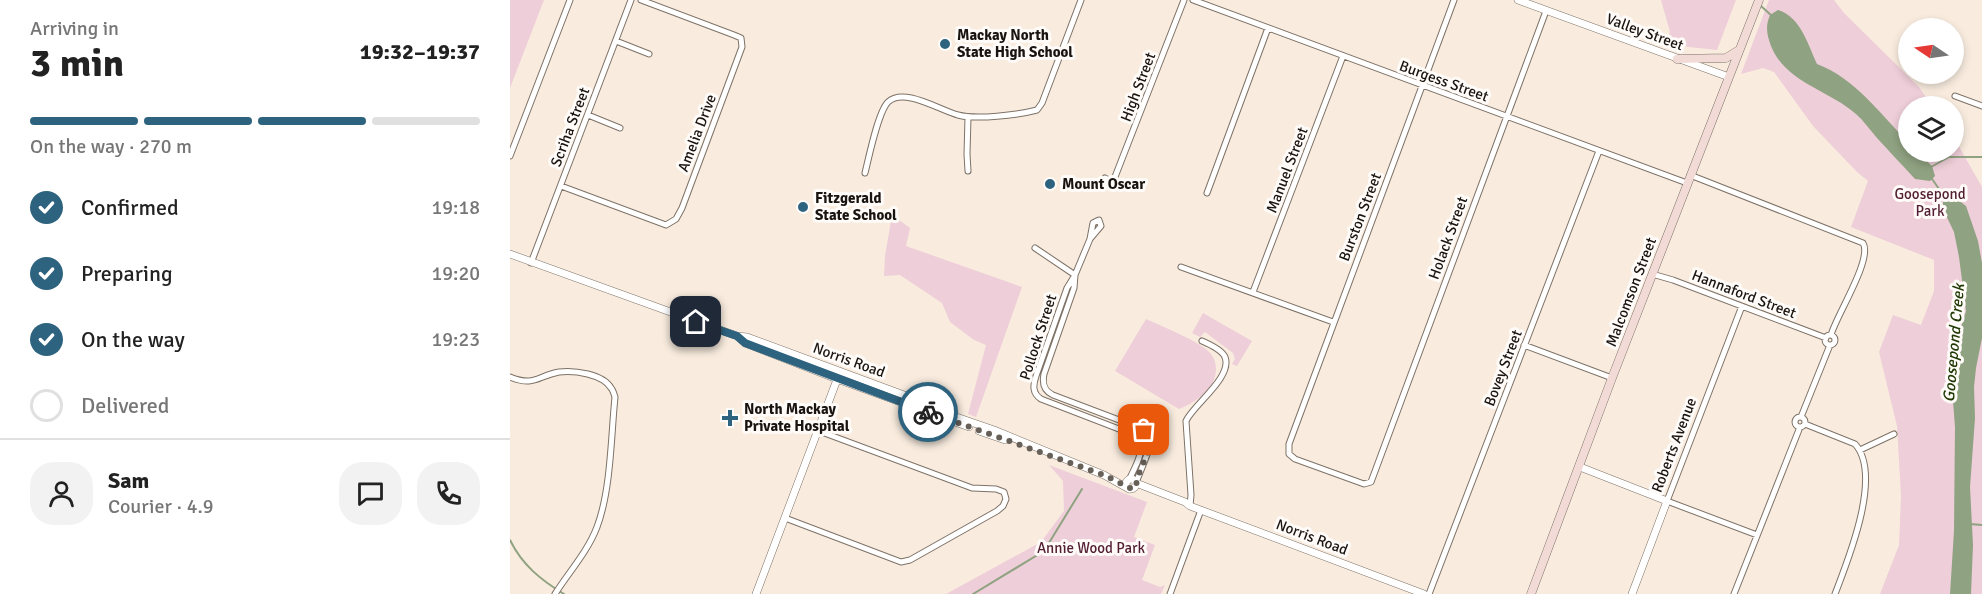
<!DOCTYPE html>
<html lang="en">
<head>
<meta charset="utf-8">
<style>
  body { margin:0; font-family:Signika,sans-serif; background:#f2f2f2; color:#222; height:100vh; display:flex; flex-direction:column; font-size:22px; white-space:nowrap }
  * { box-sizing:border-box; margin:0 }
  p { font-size:20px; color:#767676 }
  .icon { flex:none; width:33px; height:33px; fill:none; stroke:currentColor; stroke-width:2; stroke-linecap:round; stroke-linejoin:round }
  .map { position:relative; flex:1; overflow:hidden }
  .drawer { display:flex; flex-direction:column; background:#fff; width:510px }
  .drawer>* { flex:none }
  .needle { width:39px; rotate:283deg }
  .tools { position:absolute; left:1388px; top:18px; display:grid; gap:12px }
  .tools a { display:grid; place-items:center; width:66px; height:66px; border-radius:50%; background:#fff; box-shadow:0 3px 9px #0003; font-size:30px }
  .pin { position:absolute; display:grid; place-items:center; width:51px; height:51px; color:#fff; margin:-26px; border-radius:12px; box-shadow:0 3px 9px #0006 }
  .courier { position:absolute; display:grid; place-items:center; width:60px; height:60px; margin:-30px; border:4px solid #2e637f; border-radius:50%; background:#fff; color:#222; box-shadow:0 2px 8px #0007 }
  .summary em { font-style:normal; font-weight:700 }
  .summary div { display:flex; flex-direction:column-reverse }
  .summary { display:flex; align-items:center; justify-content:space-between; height:102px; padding:0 30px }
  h1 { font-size:39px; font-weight:700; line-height:45px }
  .bar { display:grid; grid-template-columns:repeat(4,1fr); gap:9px 6px; align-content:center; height:72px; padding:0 30px }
  .bar i { height:8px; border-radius:4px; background:#e0e0e0 }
  .bar .active { background:#2e637f }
  .bar p { grid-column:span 4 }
  .line { display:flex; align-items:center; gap:15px; padding:0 30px; border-top:2px solid #e0e0e0 }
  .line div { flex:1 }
  .round { display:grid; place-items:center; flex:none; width:63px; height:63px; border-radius:24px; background:#f2f2f2 }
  ol { padding:0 30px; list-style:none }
  li { display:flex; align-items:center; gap:18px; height:66px }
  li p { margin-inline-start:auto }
  li .icon { padding:6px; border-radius:50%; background:#2e637f; color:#fff; stroke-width:4 }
  li:last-child { color:#767676 }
  li i { width:33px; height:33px; border:3px solid #e0e0e0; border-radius:50% }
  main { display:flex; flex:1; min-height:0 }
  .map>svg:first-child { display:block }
</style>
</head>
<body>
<main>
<section class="drawer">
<div class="summary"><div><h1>3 min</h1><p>Arriving in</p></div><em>19:32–19:37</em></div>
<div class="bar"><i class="active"></i><i class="active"></i><i class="active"></i><i></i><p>On the way · 270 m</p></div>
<ol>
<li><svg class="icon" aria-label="check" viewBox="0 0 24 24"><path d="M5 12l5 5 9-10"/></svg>Confirmed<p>19:18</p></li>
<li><svg class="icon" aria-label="check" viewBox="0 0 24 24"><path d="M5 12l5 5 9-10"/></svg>Preparing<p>19:20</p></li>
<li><svg class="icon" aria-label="check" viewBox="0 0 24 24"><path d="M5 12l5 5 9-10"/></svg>On the way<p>19:23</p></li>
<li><i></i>Delivered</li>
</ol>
<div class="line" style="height:108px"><a class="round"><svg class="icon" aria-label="person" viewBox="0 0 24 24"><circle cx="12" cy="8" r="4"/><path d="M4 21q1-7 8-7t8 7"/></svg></a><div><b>Sam</b><p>Courier · 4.9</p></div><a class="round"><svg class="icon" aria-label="chat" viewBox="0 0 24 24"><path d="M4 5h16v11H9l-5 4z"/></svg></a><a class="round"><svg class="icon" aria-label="phone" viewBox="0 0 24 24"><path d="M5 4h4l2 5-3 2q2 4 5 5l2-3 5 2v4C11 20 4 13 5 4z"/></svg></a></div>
</section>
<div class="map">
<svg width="1472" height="594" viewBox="0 0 1472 594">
  <rect width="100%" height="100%" fill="#f9ecdf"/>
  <path fill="#eeced8" d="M0,0H34L0,88Z
    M1151,0H1226L1207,50L1152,44L1157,41L1160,32Z
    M1259,0H1324L1334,13L1409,87L1422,106H1398V152H1443V136L1472,187V594H1370L1389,545L1391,496L1387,426L1369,352L1383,315L1411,325L1424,291V260L1341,227L1358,181L1347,172L1303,126L1264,72L1253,68L1231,74Z
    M382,215L400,228L396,246L512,287L466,417L458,414L476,345L464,340L440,322L432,303L390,275L374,276L375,256Z
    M693,313L742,341L727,366L722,364L725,359L723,353L695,332L690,337L682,333Z
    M636,319C651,326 692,342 701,354C708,363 707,375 702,384C694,396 682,404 669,409L605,371Z
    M539,465L637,502L624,537L645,545L632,580L650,587L655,585L651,594H436L531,542L554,511L553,481Z"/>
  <path fill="#8fa281" d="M1268,10C1291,17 1298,45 1307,64C1345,78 1370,114 1398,142V152H1407L1422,166L1425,176L1420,181L1405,179C1393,166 1380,152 1367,138C1360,130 1354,121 1346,114C1319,90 1276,83 1261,46C1257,35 1255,27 1260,15Z
    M1443,196L1456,206L1468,241L1472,263V338L1466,368L1464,387L1465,418L1460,487L1463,545L1461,594H1440L1444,531L1445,427L1442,388L1447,340L1456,311L1449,257L1444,232L1432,207L1434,198Z"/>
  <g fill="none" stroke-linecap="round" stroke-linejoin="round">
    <path stroke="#8fa281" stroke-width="2" d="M1251,6L1262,16
      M1421,167L1439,157H1472
      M1420,176L1436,199
      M1460,524L1472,525
      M0,540C12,565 31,580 54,594
      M463,594L534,551L572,489"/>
    <g stroke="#7e7267" stroke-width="7">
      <path id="minor" d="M683,0L1177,183
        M944,0L779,444V454L785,459L854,484L861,482L864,474L1036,11
        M106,41L139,54
        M1445,96L1472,106
        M78,115L110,128
        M458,117L457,154L458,171
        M0,156L60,0
        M355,173C359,157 368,112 378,102C394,87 429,110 448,115C466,120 508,115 527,110L532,103L571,0
        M1180,175L1353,243C1363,259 1326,316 1321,335
        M595,178L610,186
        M603,182L674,0
        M51,186L156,225L166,219L172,208L232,47L231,38L224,35L131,0
        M697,193L758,28
        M580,239L591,226L589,220L583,223L580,239L565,275L557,288L526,376C523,385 522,393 531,399L627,436C637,448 625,467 619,480
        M525,248L565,275
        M21,263L121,0
        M671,267L823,322
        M1142,274L1163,280L1316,338
        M565,275L564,288L534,374C532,384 534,391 543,395L625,426C630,428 636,430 639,434C645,442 629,473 626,483
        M743,292L833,56
        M1232,306L1157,501L1247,535
        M1315 340a5 5 0 1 1 10 0a5 5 0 1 1-10 0Z
        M1014,345L1102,378
        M0,377C25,387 27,376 49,372C64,370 93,374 101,388C103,390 104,394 105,397C101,436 101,490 87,527C78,551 59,572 45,594
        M1291,417L1320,345
        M1285 422a5 5 0 1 1 10 0a5 5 0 1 1-10 0Z
        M1295,424L1345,444C1373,475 1338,560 1325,594
        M1350,450L1384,434
        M680,506L681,495L676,421C683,405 723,377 715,357C712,350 699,344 692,341
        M275,518L391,562L400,560L487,511L493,506L496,499L494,492L486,489L462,488L309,431
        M660,594L691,510
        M919,594L1089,151
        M1224,594L1290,427"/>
    </g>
    <g stroke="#7e7267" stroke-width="8">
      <path id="tertiary" d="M1008,0L1219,77
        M0,254L227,336L237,337L402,398L432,412L484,430L594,475L619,489
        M227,336L235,343L327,379L459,427
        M469,431L495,440
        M1070,467L1157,501L1122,594
        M616 484a5 5 0 1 1 10 0a5 5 0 1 1-10 0Z
        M626,483L675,502L680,506L914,594
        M246,594L328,377"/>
    </g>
    <g stroke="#7e7267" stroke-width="9">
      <path id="secondary" d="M1167,59L1216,58L1229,50
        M1021,594L1102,378L1249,0"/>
    </g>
    <use href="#minor" stroke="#fff" stroke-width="5"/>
    <use href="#tertiary" stroke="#fff" stroke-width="7"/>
    <use href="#secondary" stroke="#f2dbd7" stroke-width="8"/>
  </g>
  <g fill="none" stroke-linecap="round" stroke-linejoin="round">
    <path stroke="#676058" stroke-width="6" stroke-dasharray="0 10.8" d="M418,412L594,475L622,489L626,487C627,470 642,453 640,436L634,430"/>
    <path stroke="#2e637f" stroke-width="8" d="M186,322L227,336L235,343L418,412"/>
  </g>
  <g fill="#2e637f" stroke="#fefbf8" stroke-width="2">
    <circle cx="435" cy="44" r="6"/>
    <circle cx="540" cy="184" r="6"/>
    <circle cx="293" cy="207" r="6"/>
    <path d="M217 409h6v6h6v6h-6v6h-6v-6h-6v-6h6z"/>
  </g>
  <g text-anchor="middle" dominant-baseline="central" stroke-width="6" stroke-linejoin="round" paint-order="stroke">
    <g font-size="15" fill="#191410" stroke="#fefbf8">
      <text transform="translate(1135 32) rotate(20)">Valley Street</text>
      <text transform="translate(934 81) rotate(20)">Burgess Street</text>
      <text transform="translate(628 87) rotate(-69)">High Street</text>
      <text transform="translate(60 127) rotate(-69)">Scriha Street</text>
      <text transform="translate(187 133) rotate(-69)">Amelia Drive</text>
      <text transform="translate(777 170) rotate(-69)">Manuel Street</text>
      <text transform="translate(850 217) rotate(-69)">Burston Street</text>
      <text transform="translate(938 238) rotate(-70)">Holack Street</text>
      <text transform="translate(1121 292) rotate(-69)">Malcomson Street</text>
      <text transform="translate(1234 294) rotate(21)">Hannaford Street</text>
      <text transform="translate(528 337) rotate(-72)">Pollock Street</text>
      <text transform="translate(339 360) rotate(20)">Norris Road</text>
      <text transform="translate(993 368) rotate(-69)">Bovey Street</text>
      <text transform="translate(1164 445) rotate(-69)">Roberts Avenue</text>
      <text transform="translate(802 537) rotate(21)">Norris Road</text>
    </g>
    <g font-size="15" font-weight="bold" fill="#191410" stroke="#fefbf8" text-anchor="start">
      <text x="447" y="35">Mackay North<tspan x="447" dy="17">State High School</tspan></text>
      <text x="552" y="184">Mount Oscar</text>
      <text x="305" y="198">Fitzgerald<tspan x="305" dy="17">State School</tspan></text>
      <text x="234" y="409">North Mackay<tspan x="234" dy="17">Private Hospital</tspan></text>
    </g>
    <g font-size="15" fill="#531e34" stroke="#fefbf8">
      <text x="1420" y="194">Goosepond<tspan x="1420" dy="17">Park</tspan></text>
      <text x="581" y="548">Annie Wood Park</text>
    </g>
    <g font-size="16" font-style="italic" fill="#203904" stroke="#fefbf8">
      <text transform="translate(1444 343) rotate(-85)">Goosepond Creek</text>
    </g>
  </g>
</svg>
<div class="tools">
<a><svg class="needle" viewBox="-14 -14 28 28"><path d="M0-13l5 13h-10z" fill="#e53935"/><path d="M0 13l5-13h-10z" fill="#767676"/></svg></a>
<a><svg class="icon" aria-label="layers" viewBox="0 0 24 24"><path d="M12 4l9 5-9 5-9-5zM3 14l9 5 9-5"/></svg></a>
</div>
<div class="pin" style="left:634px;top:430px;background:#ea580c"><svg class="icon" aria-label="bag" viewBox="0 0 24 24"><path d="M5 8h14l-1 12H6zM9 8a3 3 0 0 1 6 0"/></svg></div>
<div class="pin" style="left:186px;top:322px;background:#1f2937"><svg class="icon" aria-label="home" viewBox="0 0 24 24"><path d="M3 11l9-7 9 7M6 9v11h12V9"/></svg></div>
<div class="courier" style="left:418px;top:412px"><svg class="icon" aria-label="bike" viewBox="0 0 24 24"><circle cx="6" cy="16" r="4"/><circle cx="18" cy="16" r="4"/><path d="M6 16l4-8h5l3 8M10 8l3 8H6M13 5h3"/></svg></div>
</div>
</main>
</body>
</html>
